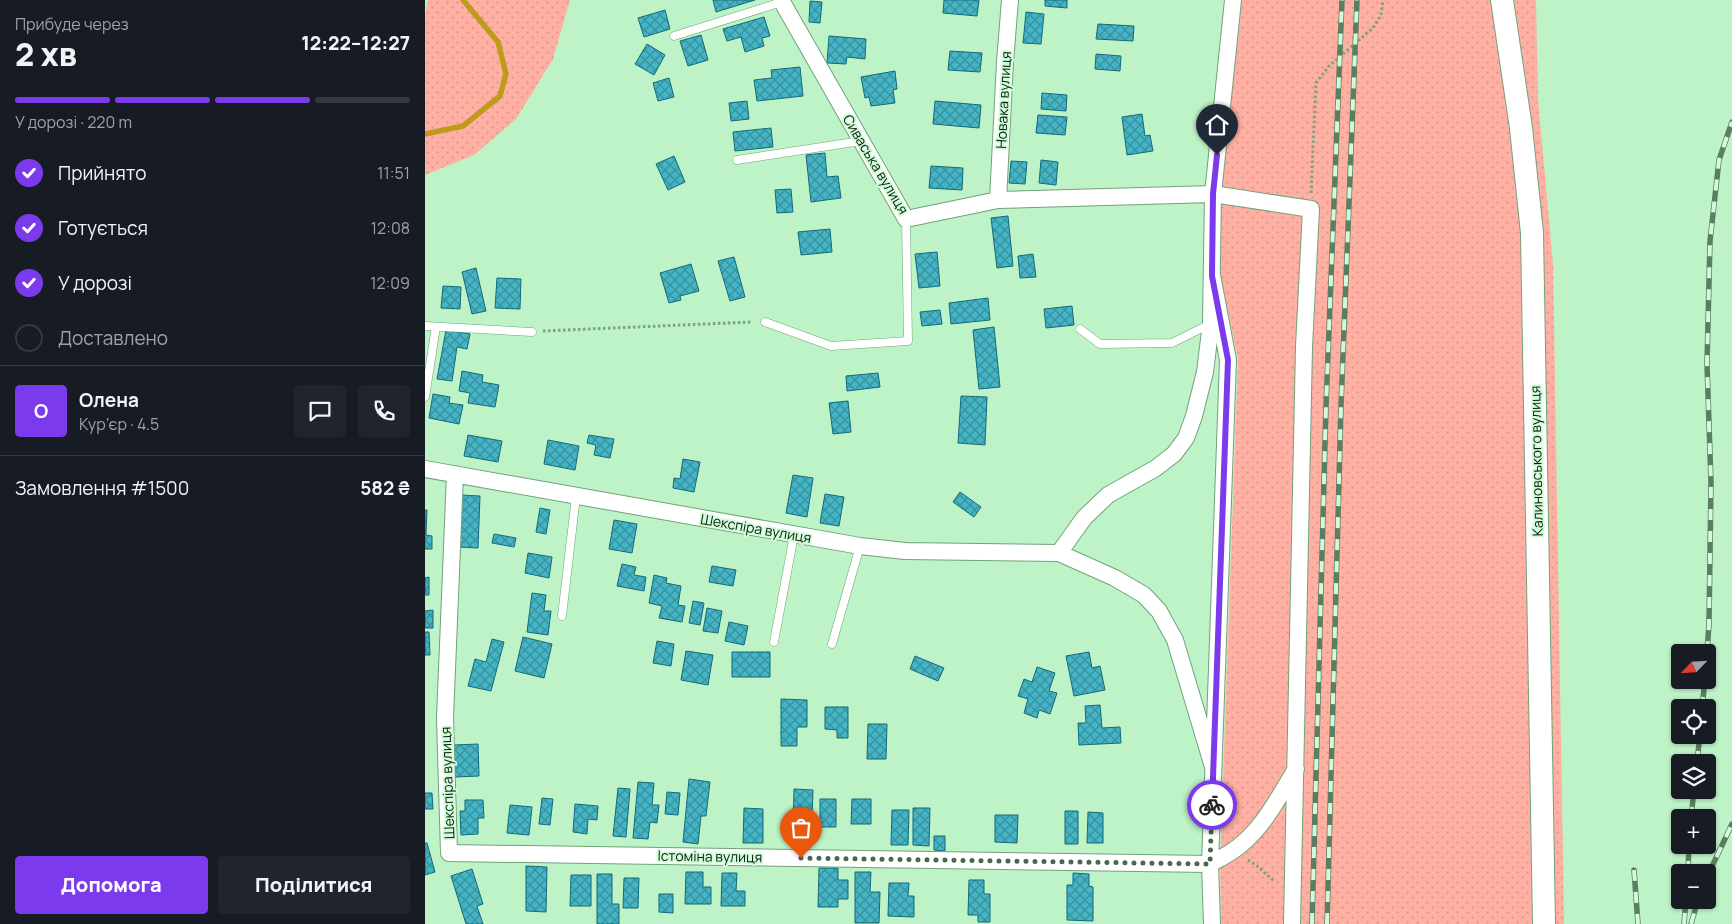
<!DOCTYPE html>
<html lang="uk">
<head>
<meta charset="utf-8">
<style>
  body { margin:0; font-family:Manrope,sans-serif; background:#20242c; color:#f1f3f6; height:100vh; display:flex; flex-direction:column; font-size:19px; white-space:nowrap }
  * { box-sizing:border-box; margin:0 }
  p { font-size:16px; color:#9ea1a6 }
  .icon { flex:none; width:28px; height:28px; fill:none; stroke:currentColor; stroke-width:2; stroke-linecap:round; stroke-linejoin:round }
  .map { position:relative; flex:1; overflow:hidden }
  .drawer { display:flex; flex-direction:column; background:#171b24; width:425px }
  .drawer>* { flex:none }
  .needle { width:32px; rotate:245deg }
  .fabs { position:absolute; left:1246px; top:644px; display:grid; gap:10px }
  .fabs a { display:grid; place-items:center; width:45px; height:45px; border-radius:5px; background:#171b24; box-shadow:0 1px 4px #0004; font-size:25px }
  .pin { position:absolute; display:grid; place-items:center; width:42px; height:42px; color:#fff; margin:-51px -21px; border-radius:50% 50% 50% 0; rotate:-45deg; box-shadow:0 0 5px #0007 }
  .pin .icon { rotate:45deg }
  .courier { position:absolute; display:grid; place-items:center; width:50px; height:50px; margin:-25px; border:4px solid #7c3aed; border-radius:50%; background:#fff; color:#222; box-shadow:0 1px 6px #0007 }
  .summary em { font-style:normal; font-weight:800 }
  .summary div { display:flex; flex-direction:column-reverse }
  .summary { display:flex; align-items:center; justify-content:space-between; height:85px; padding:0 15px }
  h1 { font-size:32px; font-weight:800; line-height:38px }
  .bar { display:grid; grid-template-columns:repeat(4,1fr); gap:8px 5px; align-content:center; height:60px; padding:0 15px }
  .bar i { height:6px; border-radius:4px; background:#363941 }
  .bar .on { background:#7c3aed }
  .bar p { grid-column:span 4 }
  .line { display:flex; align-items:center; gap:12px; padding:0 15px; border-top:1px solid #363941 }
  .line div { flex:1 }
  .round { display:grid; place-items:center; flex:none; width:52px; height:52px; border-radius:5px; background:#20242c }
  ol { padding:0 15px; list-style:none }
  li { display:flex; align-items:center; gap:15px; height:55px }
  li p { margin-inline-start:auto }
  li .icon { padding:5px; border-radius:50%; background:#7c3aed; color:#fff; stroke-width:4 }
  li:last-child { color:#9ea1a6 }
  li i { width:28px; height:28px; border:2px solid #363941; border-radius:50% }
  .action { display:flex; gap:10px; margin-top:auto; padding:10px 15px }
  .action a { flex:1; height:58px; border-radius:5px; background:#7c3aed; color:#fff; font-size:20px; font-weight:800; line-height:58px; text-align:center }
  .action a+a { background:#20242c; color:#f1f3f6 }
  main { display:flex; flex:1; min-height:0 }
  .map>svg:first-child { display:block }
</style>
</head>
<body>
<main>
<section class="drawer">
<div class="summary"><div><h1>2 хв</h1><p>Прибуде через</p></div><em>12:22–12:27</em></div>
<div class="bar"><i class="on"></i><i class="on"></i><i class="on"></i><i></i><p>У дорозі · 220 m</p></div>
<ol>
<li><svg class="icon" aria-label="check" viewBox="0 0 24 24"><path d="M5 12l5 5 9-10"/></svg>Прийнято<p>11:51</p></li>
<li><svg class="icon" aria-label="check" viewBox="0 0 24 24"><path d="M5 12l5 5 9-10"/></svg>Готується<p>12:08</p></li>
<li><svg class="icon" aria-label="check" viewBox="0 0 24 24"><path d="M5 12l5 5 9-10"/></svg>У дорозі<p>12:09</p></li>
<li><i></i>Доставлено</li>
</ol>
<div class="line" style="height:90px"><b class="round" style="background:#7c3aed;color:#fff">О</b><div><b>Олена</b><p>Кур’єр · 4.5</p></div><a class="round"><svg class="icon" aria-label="chat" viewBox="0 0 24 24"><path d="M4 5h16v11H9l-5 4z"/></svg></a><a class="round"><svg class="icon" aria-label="phone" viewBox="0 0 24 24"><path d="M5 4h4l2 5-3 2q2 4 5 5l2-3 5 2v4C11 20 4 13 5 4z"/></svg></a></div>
<div class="line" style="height:65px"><div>Замовлення #1500</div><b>582 ₴</b></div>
<div class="action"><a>Допомога</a><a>Поділитися</a></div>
</section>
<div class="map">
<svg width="1307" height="924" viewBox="0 0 1307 924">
  <defs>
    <pattern id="grass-dots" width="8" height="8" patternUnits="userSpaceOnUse" patternTransform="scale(1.25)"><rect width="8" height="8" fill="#ffb0a3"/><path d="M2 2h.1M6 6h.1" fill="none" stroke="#d9978b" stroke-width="1.8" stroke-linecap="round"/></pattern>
    <pattern id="building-cross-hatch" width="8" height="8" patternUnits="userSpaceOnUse" patternTransform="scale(1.25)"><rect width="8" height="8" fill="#45b4c5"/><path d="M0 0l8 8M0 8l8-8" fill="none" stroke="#38929e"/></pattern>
  </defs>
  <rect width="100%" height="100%" fill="#bef2c7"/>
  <path fill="url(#grass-dots)" d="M3,0H145L128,59L91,119L49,155L0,175V16Z
    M817,0H1068L1087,129L1098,234L1110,924H796L795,864L813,359L795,273L796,192Z
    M1086,0H1111L1113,100L1128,264L1139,924H1127Z"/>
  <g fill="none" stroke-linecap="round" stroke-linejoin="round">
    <path stroke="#c09a1f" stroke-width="5.5" d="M0,134L38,126L75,96L81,74L73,42L38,0"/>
  </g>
  <path fill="url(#building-cross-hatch)" stroke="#126b78" d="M288,0H330L291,12Z
    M519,0H554L552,16L518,13Z
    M620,0H642V8L620,6Z
    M385,1L397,2L395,23L384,22Z
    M240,10L245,29L219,37L213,18Z
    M601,12L619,14L616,44L598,43Z
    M339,17L345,36L337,38L339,46L320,52L316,37L302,41L298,29Z
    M673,24L709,26L708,41L671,39Z
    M276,35L283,60L263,66L255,41Z
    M404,36L441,39L440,59L422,57L421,64L402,63Z
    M222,44L240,55L229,75L210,64Z
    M525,51L557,53L555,72L523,70Z
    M671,54L696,56L695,71L670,69Z
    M375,67L378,96L332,101L329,80L347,78L346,70Z
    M470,71L472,89L468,90L470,103L446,106L444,97L440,98L436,77Z
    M244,78L249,97L233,101L228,83Z
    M617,93L642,95L641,111L616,109Z
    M322,101L324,119L306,121L304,103Z
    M510,101L556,105L554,128L508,124Z
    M717,114L720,136L725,135L728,151L702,155L697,117Z
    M613,115L642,117L640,135L611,133Z
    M346,128L348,147L310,151L308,132Z
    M400,153L402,177L413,176L416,198L386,202L381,155Z
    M249,156L260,182L243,190L231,164Z
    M616,160L633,162L631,185L614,183Z
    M586,161L602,162L600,184L584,183Z
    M506,166L538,168L537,190L504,188Z
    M366,189L368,212L352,213L350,190Z
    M583,216L588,266L572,268L566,218Z
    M405,229L407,252L376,255L373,232Z
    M512,252L515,286L494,288L490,254Z
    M608,254L611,277L595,278L593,256Z
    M309,257L320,297L305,301L293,261Z
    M266,264L274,291L255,296L256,300L244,303L235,273Z
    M51,268L61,311L47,314L37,272Z
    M72,278L96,279L95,309L70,308Z
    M18,286L36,287L35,309L16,308Z
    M563,298L565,320L526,324L524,303Z
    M647,306L649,325L621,328L619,309Z
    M515,310L517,324L497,326L495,312Z
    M569,327L575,387L554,389L548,330Z
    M21,330L45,334L42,349L32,347L27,381L12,379Z
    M37,371L58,375L57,382L74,385L70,407L43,403L45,393L34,391Z
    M453,373L455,387L422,391L421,376Z
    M8,394L25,397L24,403L38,405L34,424L4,418Z
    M536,396L562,397L560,445L533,443Z
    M423,401L426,432L408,434L404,403Z
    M43,435L77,441L73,462L39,456Z
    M164,435L189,439L185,458L169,455L171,445L162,443Z
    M123,440L154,446L150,470L119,464Z
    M258,459L275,462L269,492L248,488L249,478L255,479Z
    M368,475L388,478L382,517L361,513Z
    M535,492L556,507L549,517L528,502Z
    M400,494L419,497L414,526L395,523Z
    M36,495L55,496L53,548L33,547Z
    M115,508L125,510L121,534L111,532Z
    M0,510H2L1,535L7,536V549H0Z
    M189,520L212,524L207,553L184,549Z
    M69,534L91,538L89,547L67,543Z
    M103,553L127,557L124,578L100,573Z
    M197,564L211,567L209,575L221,577L219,591L192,586Z
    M287,566L311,570L308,586L284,582Z
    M229,575L242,578L241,583L256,586L253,605L260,606L257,622L234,618L237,606L224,603Z
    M4,577V595H0V578Z
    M107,593L121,595L119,611H126L123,635L102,632Z
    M268,601L279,603L275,625L264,623Z
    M282,608L297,611L293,633L278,631Z
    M8,610V628H0V611Z
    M304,622L323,626L319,645L300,641Z
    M0,632H4L5,655H0Z
    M98,637L127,644L119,678L90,671Z
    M67,639L79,642L66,691L43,686L50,659L61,662Z
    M232,641L249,644L246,666L228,663Z
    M261,651L288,655L283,685L256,680Z
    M307,652H345V677H307Z
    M664,652L667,668L675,666L680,690L649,696L641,656Z
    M490,656L519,668L513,681L485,669Z
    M612,667L630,673L624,691L632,693L625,714L614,710L612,718L599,713L603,699L593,696L599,679L607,682Z
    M356,699L382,700V727H372V746H356Z
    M675,705L677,728L695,727L696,743L654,745L653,723H661L660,706Z
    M400,707H423V738H412V730L400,729Z
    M443,724H462L461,759H442Z
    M53,744L54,776L30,777L29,745Z
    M264,779L285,782L281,816H276L273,844L258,842Z
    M213,782L229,783L227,805H234L232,823L225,822L223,839L208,838Z
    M193,788L205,789L201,837L188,836Z
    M369,789L388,790L387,817H382L381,837H368Z
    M242,792L255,793L253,815L240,814Z
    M0,793H7L8,809H0Z
    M117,798L128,799L125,825L114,824Z
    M395,799H411V827H395Z
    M427,799H446V824H426Z
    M40,800H58L59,818H53V834L36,835L35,811H40Z
    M150,804L173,806L172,820L163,819L162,834L148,832Z
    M85,805L107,807L104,835L82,833Z
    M319,808L338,809V843H318Z
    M488,808H505L504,846L488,845Z
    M467,810H484L483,845H466Z
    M640,811H653V844H640Z
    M663,812L678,813V843H662Z
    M570,815H593L592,843L570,842Z
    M509,836H520V851L509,850Z
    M0,843H2L10,872L0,875Z
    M101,866L122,867L121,912L101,911Z
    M394,868H413V880H423V899H413V907H393Z
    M47,869L58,904L52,906L58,924H41L26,876Z
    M261,872H278V887H286V904H260Z
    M430,872H446L445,892H455L454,923H430Z
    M297,873H312L311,891H320V906H296Z
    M648,873L664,874V886L668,887V921L642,920V885H648Z
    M172,874H187V904H194V924H172Z
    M146,875H166V906H145Z
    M199,878H214L213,908H198Z
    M544,880H559V894H565V922H553V915H543Z
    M464,883H484L483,896H489V917L463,916Z
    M234,894H248V913L234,912Z"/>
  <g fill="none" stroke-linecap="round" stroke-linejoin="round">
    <g stroke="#71a37b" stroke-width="9">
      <path id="lane" d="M249,36L357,2
        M312,160L436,141
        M340,322L406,346L483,341L481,219
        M0,326L107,332
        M655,329L675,344L747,343L785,324
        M0,397L11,327
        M137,616L151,496
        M349,642L369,535
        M407,644L435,546"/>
    </g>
    <g stroke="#71a37b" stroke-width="18">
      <path id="street" d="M356,0L481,219L573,200L788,194L886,209L879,347L867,924
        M573,200L580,62L585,0
        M787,275L803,360L785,864L787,924
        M0,469L435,546L480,551L634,553L690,578L719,595L734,611L750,640L788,767
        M30,474L20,718L24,853L785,864C792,860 800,856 806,852C836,833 853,798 871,769
        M634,553L659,518L683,495L731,468L749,454L761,438L769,416L780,372L786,323L788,194L808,0"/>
    </g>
    <g stroke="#71a37b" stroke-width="24">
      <path id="secondary" d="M1077,0L1096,128L1107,233L1119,924"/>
    </g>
    <path stroke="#7ba382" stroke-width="3" stroke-dasharray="2.5 2.5" stroke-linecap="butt" d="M886,193L891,83L904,66L948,28L956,15L958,0
      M118,331L327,322
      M823,860L831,865L849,881"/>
    <use href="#lane" stroke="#fff" stroke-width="8"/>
    <use href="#street" stroke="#fff" stroke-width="16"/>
    <use href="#secondary" stroke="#fff" stroke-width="22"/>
    <g stroke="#5b7d61" stroke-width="5.5">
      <path id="rail" d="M1282,652L1284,624L1286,483L1282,364L1285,241L1294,160L1307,122
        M1277,708L1280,680
        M1272,762L1275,735
        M1266,818L1269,790
        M1209,870L1213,924
        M1263,872L1264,845
        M1282,877L1307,824
        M887,924L901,406L917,0
        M902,924L916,406L932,0
        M1259,924L1261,900
        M1266,924L1273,900"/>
    </g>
    <use href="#rail" stroke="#d2fcd9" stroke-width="4" stroke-dasharray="11" stroke-linecap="butt"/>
  </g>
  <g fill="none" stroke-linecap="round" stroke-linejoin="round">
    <path stroke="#48674e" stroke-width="5" stroke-dasharray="0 9" d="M376,858L785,864L787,805"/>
    <path stroke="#7c3aed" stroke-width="6" d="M787,805L803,360L787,276L788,194L792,155"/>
  </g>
  <g text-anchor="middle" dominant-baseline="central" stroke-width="4" stroke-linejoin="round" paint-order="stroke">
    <g font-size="14" fill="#091c0d" stroke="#d2fcd9">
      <text transform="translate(578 100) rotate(-87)">Новака вулиця</text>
      <text transform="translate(451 164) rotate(59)">Сиваська вулиця</text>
      <text transform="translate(1111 461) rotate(-91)">Калиновського вулиця</text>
      <text transform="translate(331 528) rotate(10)">Шекспіра вулиця</text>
      <text transform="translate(22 783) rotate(-92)">Шекспіра вулиця</text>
      <text transform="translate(285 856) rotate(1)">Істоміна вулиця</text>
    </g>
  </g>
</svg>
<div class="fabs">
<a><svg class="needle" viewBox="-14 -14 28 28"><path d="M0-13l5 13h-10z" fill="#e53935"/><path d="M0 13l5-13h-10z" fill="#9ea1a6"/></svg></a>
<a><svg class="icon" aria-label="locate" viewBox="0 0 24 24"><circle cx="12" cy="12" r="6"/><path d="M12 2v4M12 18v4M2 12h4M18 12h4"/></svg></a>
<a><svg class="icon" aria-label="layers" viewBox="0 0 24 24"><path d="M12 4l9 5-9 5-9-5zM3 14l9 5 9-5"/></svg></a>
<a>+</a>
<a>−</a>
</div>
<div class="pin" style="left:376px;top:858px;background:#ea580c"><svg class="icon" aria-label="bag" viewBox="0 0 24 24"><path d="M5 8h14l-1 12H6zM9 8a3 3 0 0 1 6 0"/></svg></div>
<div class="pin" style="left:792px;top:155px;background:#1f2937"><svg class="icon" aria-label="home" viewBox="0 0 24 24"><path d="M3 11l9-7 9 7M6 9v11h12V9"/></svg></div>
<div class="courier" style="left:787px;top:805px"><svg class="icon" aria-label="bike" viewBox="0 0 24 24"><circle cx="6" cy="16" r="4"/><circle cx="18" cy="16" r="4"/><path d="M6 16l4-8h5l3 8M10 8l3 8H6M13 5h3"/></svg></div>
</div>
</main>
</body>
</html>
